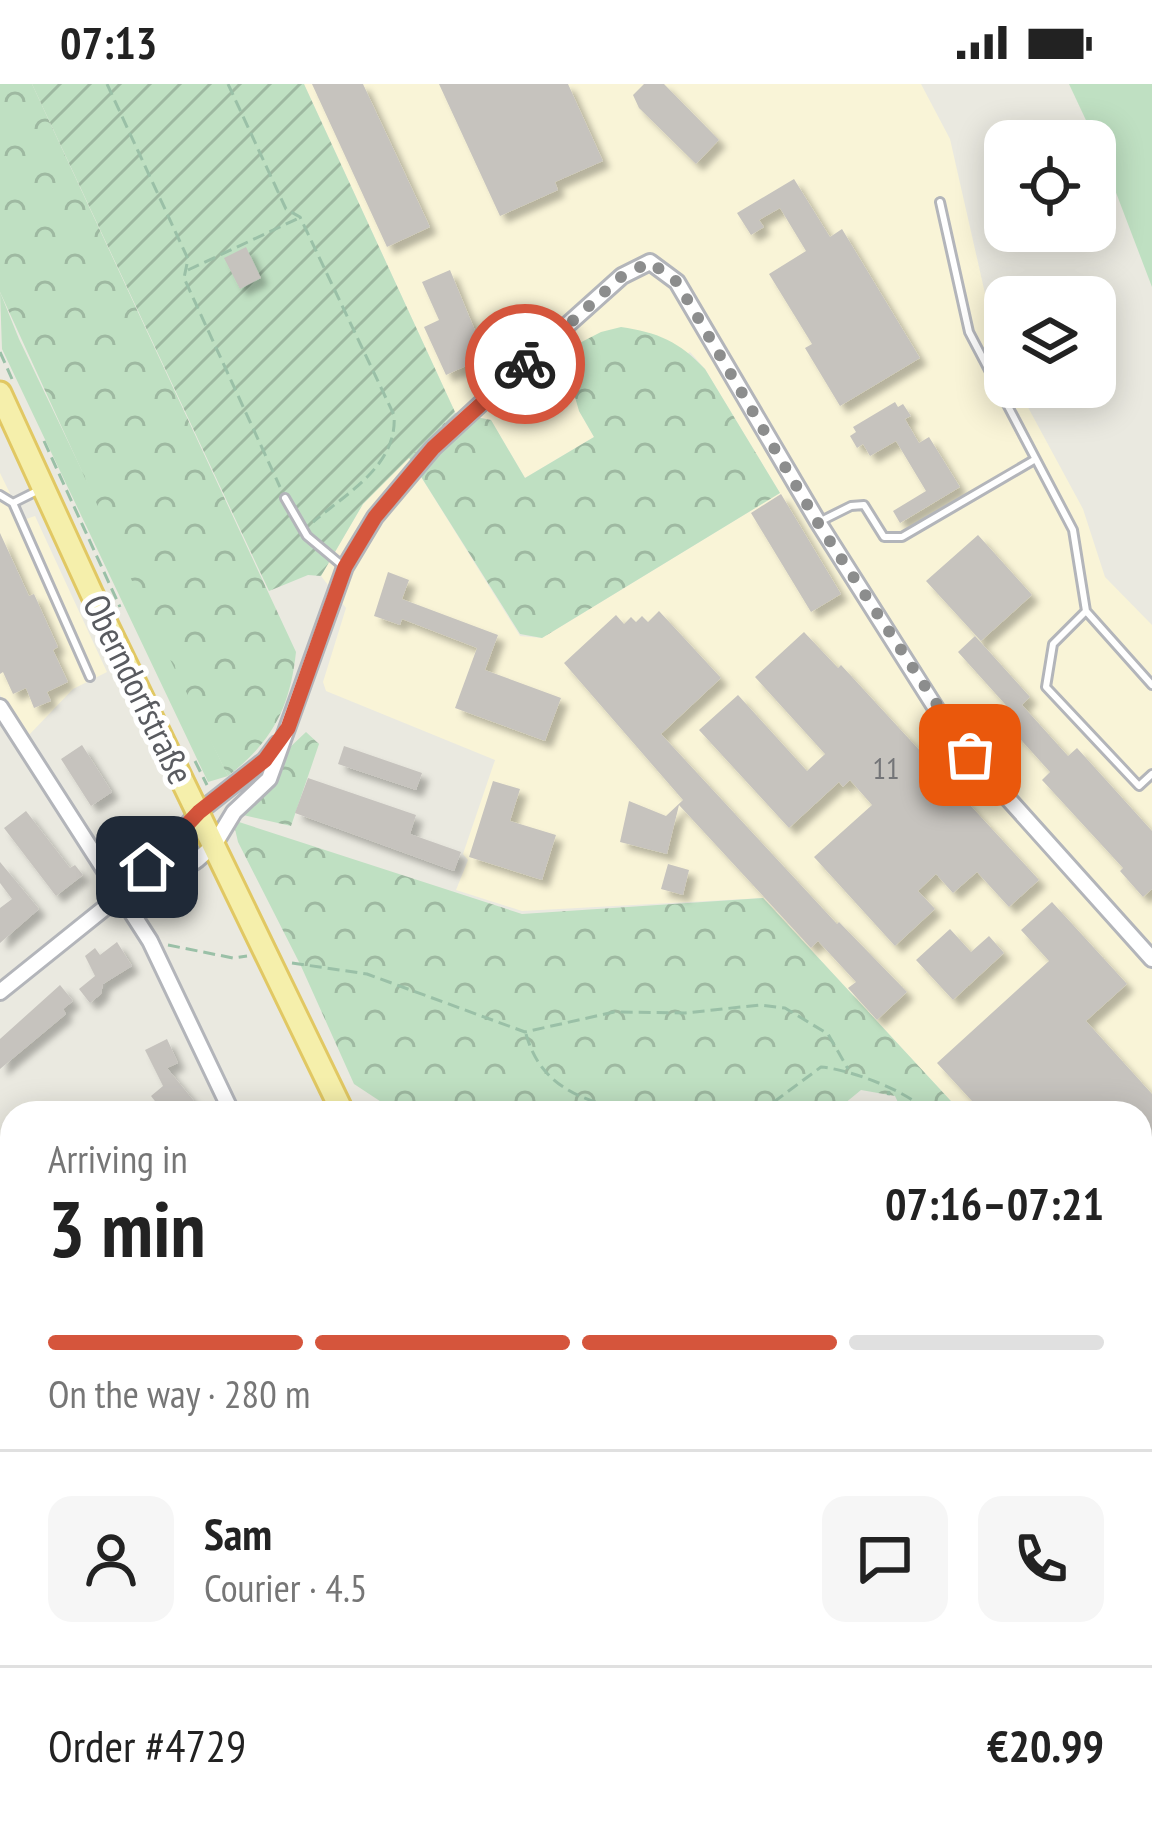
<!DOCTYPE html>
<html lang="en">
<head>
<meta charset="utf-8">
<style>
  body { margin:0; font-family:"PT Sans Narrow",sans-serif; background:#f6f6f6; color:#222; height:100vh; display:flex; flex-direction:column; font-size:45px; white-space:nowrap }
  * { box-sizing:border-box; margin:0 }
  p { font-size:39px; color:#767676 }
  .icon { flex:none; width:66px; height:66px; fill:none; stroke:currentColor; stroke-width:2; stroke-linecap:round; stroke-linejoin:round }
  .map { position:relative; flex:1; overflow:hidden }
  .drawer { position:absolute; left:0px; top:1017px; width:1152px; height:747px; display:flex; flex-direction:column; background:#fff; border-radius:36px 36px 0 0; box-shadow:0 6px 30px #0003 }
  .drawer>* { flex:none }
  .tools { position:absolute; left:984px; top:36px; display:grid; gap:24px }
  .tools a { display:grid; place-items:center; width:132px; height:132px; border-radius:24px; background:#fff; box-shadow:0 6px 30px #0003; font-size:60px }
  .pin { position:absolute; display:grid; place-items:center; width:102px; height:102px; color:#fff; margin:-51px; border-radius:24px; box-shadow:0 6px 18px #0006 }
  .courier { position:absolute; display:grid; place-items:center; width:120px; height:120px; margin:-60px; border:9px solid #d5553c; border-radius:50%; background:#fff; color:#222; box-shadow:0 3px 15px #0007 }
  .head em { font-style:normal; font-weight:700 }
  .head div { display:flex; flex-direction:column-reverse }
  .head { display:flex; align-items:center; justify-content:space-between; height:204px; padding:0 48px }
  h1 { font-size:78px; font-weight:700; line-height:90px }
  .bar { display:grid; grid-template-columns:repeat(4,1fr); gap:18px 12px; align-content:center; height:144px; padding:0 48px }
  .bar i { height:15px; border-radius:9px; background:#e0e0e0 }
  .bar .active { background:#d5553c }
  .bar p { grid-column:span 4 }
  .line { display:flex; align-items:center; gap:30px; padding:0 48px; border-top:3px solid #e0e0e0 }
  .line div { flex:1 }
  .round { display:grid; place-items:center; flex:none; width:126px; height:126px; border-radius:24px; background:#f6f6f6 }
  .status { display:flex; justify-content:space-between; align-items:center; height:84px; padding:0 60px; background:#fff; direction:ltr }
  .status svg { height:33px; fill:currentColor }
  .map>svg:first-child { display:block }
</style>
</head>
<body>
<div class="status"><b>07:13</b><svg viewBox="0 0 49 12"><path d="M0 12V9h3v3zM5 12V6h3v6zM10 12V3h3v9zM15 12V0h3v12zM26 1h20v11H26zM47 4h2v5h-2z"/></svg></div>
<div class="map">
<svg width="1152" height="1763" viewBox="0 0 1152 1763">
  <defs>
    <pattern id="forest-crowns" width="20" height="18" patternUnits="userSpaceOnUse" patternTransform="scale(3)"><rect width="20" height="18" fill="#bfe0c2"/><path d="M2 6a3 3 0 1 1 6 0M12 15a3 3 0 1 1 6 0" fill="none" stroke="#9eb9a1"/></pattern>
    <pattern id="garden-furrows" width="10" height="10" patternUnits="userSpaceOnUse" patternTransform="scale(3)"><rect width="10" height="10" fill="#bfe0c2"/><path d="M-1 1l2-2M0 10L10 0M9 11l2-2" fill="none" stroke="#9eb9a1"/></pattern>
    <filter id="shadow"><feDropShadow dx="7" dy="7" stdDeviation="3" flood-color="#0004"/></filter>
  </defs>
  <rect width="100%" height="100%" fill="#eae9e0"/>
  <path fill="#f9f4d7" d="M304,0H921L950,55L989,227L1005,277V303H1017L1083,425L1105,493L1152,541V1175L1145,1181L1140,1182V1029H962L763,814L522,827L456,806L468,776L463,770L495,676L326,607L323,598L346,524L321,492L363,420L408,372L520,552L542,554L780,409L705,285L690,268L579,327L594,353L525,394L491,336L455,328Z
    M0,389L23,436L35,432L107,588L73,605L28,652L0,611Z"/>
  <path fill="#bfe0c2" d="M1069,0H1152V203L1099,64Z
    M0,208L19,255L228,692L208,698L2,265Z
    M1140,1459H1152V1763H760L755,1752H1140Z"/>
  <path fill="url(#forest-crowns)" d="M0,0H32L296,568C290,624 272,658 228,692L143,521L0,208Z
    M621,243C657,248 680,258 705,285L780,409L542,554L520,550L408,372L455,329L491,336L525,394L594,353L579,327L562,268L601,248Z
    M306,648L319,660L291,742L243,731L275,698L287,666Z
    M239,738L522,830L763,814L962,1029H903L895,1012L861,1006L833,1029H398L354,1000L301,882L238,758L235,745Z"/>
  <path fill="url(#garden-furrows)" d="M32,0H304L455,328L363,420L321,492L308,491L269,507Z"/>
  <path fill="#c6c3be" filter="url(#shadow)" d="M312,0H363L430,143L387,163Z
    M439,0H568L603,77L555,98L558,106L500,132Z
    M644,0H664L719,56L696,80L639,24L633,11Z
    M794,95L830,153L842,145L920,274L840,322L805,264L812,260L769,190L806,167L780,124L759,136L764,143L751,151L737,129Z
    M246,163L261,194L240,205L224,174Z
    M450,186L486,273L446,291L424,243L439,236L422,198Z
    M895,318L898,323L903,320L911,332L905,335L919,359L929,353L960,403L900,439L893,427L926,407L896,357L870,372L863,360L857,364L850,352L856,348L853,343Z
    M781,410L841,510L811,528L751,429Z
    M0,449L29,512L34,510L58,563L53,566L68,598L47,608L51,617L34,624L26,604L13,610L3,588L0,590Z
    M978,451L1032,511L981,557L926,497Z
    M388,488L409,496L402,515L498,551L485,586L561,614L545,657L455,624L477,564L402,535L400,541L374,532Z
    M659,527L721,594L661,650L837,840L839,838L907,908L877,936L848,904L856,898L818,857L811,864L679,721L667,770L620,758L629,717L666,732L683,716L564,579L616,531L624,540L631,533L636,538L642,532L648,538Z
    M804,548L838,584L841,581L1039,796L1009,823L977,788L953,809L936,790L918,807L935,825L895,862L814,773L872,721L850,696L843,703L839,698L789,744L699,646L738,611L807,687L825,670L755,593Z
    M975,552L1030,613L1022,621L1068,672L1077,664L1152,747V805L1143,813L1120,787L1123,784L1042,696L1050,688L1004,637L1013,629L958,568Z
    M82,661L112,708L91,722L61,675Z
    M344,662L422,689L416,706L338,680Z
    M308,694L416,731L410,750L461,768L454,787L295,729Z
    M493,697L520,705L510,737L556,751L542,796L469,773Z
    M26,727L70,784L75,781L83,791L56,812L4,744Z
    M0,778L39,825L0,859V824L12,815L0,799Z
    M668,780L689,786L683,811L661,805Z
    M1052,818L1127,900L1086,937L1152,1010V1144L1140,1155V1029H983L937,979L1049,877L1021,846Z
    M950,845L971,868L989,852L1004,869L953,916L916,876Z
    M117,858L132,882L103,900L101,910L90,919L79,905L95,892L85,872L95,864L100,871Z
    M60,901L73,917L63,925L66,930L0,985V955Z
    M167,955L178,979L167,984L198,1022L189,1029H148L158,1021L151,1012L163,1002L145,966Z
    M1140,1325H1152V1375L1140,1376Z
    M0,1679H12V1739H0Z"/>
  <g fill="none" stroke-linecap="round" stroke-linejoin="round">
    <g stroke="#b3b5ba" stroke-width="12">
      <path id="service" d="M940,118L969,248L1073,446L1086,527L1152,601
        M41,405L13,419L90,593
        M0,411L13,419
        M285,414L307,452L344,483
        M821,437L851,422L864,421L884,453H902L1034,376
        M1086,527L1053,560L1046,603L1139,702L1152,690
        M1140,1166L1152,1155
        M502,1763L532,1752"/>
    </g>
    <g stroke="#b3b5ba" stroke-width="20">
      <path id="minor" d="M0,623L150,857L232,1029
        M122,810L162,800L197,776L214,761L234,728L269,695L345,483L375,433L433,364L516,287L622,192L650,178L677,198L818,438L942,634L969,671L1152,875
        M0,908L122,810L199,728L265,676L277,660
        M0,1220L12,1209
        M1140,1292L1152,1291
        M1140,1403H1152
        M0,1408L12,1427
        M0,1575L12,1574
        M31,1752V1763
        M67,1763L123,1760L136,1763
        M261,1763L268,1752"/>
    </g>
    <g stroke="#e1c863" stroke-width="27">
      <path id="primary" d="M0,309L91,508L343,1029
        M692,1752L697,1763
        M720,1752L730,1763"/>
    </g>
    <path stroke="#9ac0a7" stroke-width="3" stroke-dasharray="12 6" stroke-linecap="butt" d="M107,0L188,175L184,194L280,403
      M228,0L286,125L300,133L394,331C398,381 347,409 313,438
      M188,186L299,134
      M0,268L12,295
      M44,357L120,523
      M195,677L207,701
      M168,861L233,874L247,872
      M292,879L367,890L525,948L614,928L685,929L760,921L785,924L828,950L848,985
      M526,950C541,1004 583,1016 632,1029
      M759,1029L821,983C848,985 912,1008 927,1029
      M885,1029L889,1007
      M1140,1196H1152
      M0,1259L12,1274
      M421,1763L428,1752"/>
    <use href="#service" stroke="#fff" stroke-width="6"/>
    <use href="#minor" stroke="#fff" stroke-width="14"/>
    <use href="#primary" stroke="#f5efab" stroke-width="21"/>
  </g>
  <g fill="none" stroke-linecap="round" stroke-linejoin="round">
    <path stroke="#8c8d8d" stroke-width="12" stroke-dasharray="0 21.6" d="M525,280L622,192L650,178L677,198L818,439L970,671"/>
    <path stroke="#d5553c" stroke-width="15" d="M147,783L199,728L265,676L288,644L345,483L375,433L433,364L525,280"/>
  </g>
  <g text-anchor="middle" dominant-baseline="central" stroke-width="10" stroke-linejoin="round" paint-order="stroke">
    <g font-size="30" fill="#747578">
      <text x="886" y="683">11</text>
    </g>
    <g font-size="36" fill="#595b60" stroke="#fff">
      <text transform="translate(139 605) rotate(64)">Oberndorfstraße</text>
    </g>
  </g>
</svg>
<div class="tools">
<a><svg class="icon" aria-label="locate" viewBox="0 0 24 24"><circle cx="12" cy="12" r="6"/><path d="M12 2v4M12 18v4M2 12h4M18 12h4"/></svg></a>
<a><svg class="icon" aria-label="layers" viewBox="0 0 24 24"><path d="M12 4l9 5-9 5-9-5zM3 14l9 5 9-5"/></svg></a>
</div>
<div class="pin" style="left:970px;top:671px;background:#ea580c"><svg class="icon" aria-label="bag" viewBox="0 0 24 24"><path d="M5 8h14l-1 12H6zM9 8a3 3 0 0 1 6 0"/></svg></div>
<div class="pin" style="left:147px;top:783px;background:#1f2937"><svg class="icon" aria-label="home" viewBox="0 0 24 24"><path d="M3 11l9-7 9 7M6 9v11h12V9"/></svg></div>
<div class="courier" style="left:525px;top:280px"><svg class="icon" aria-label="bike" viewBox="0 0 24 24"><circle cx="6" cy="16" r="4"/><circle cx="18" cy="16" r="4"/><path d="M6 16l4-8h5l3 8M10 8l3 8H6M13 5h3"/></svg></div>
<section class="drawer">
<div class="head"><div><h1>3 min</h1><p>Arriving in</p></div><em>07:16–07:21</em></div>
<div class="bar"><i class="active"></i><i class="active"></i><i class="active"></i><i></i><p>On the way · 280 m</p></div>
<div class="line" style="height:216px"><a class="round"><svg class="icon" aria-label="person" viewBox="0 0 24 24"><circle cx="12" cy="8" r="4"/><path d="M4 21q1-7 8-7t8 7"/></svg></a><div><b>Sam</b><p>Courier · 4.5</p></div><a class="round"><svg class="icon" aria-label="chat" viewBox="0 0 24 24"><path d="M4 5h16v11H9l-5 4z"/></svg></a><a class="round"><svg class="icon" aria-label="phone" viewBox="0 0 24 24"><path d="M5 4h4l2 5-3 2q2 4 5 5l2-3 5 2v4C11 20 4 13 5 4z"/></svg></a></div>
<div class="line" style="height:156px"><div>Order #4729</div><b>€20.99</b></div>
</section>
</div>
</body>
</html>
